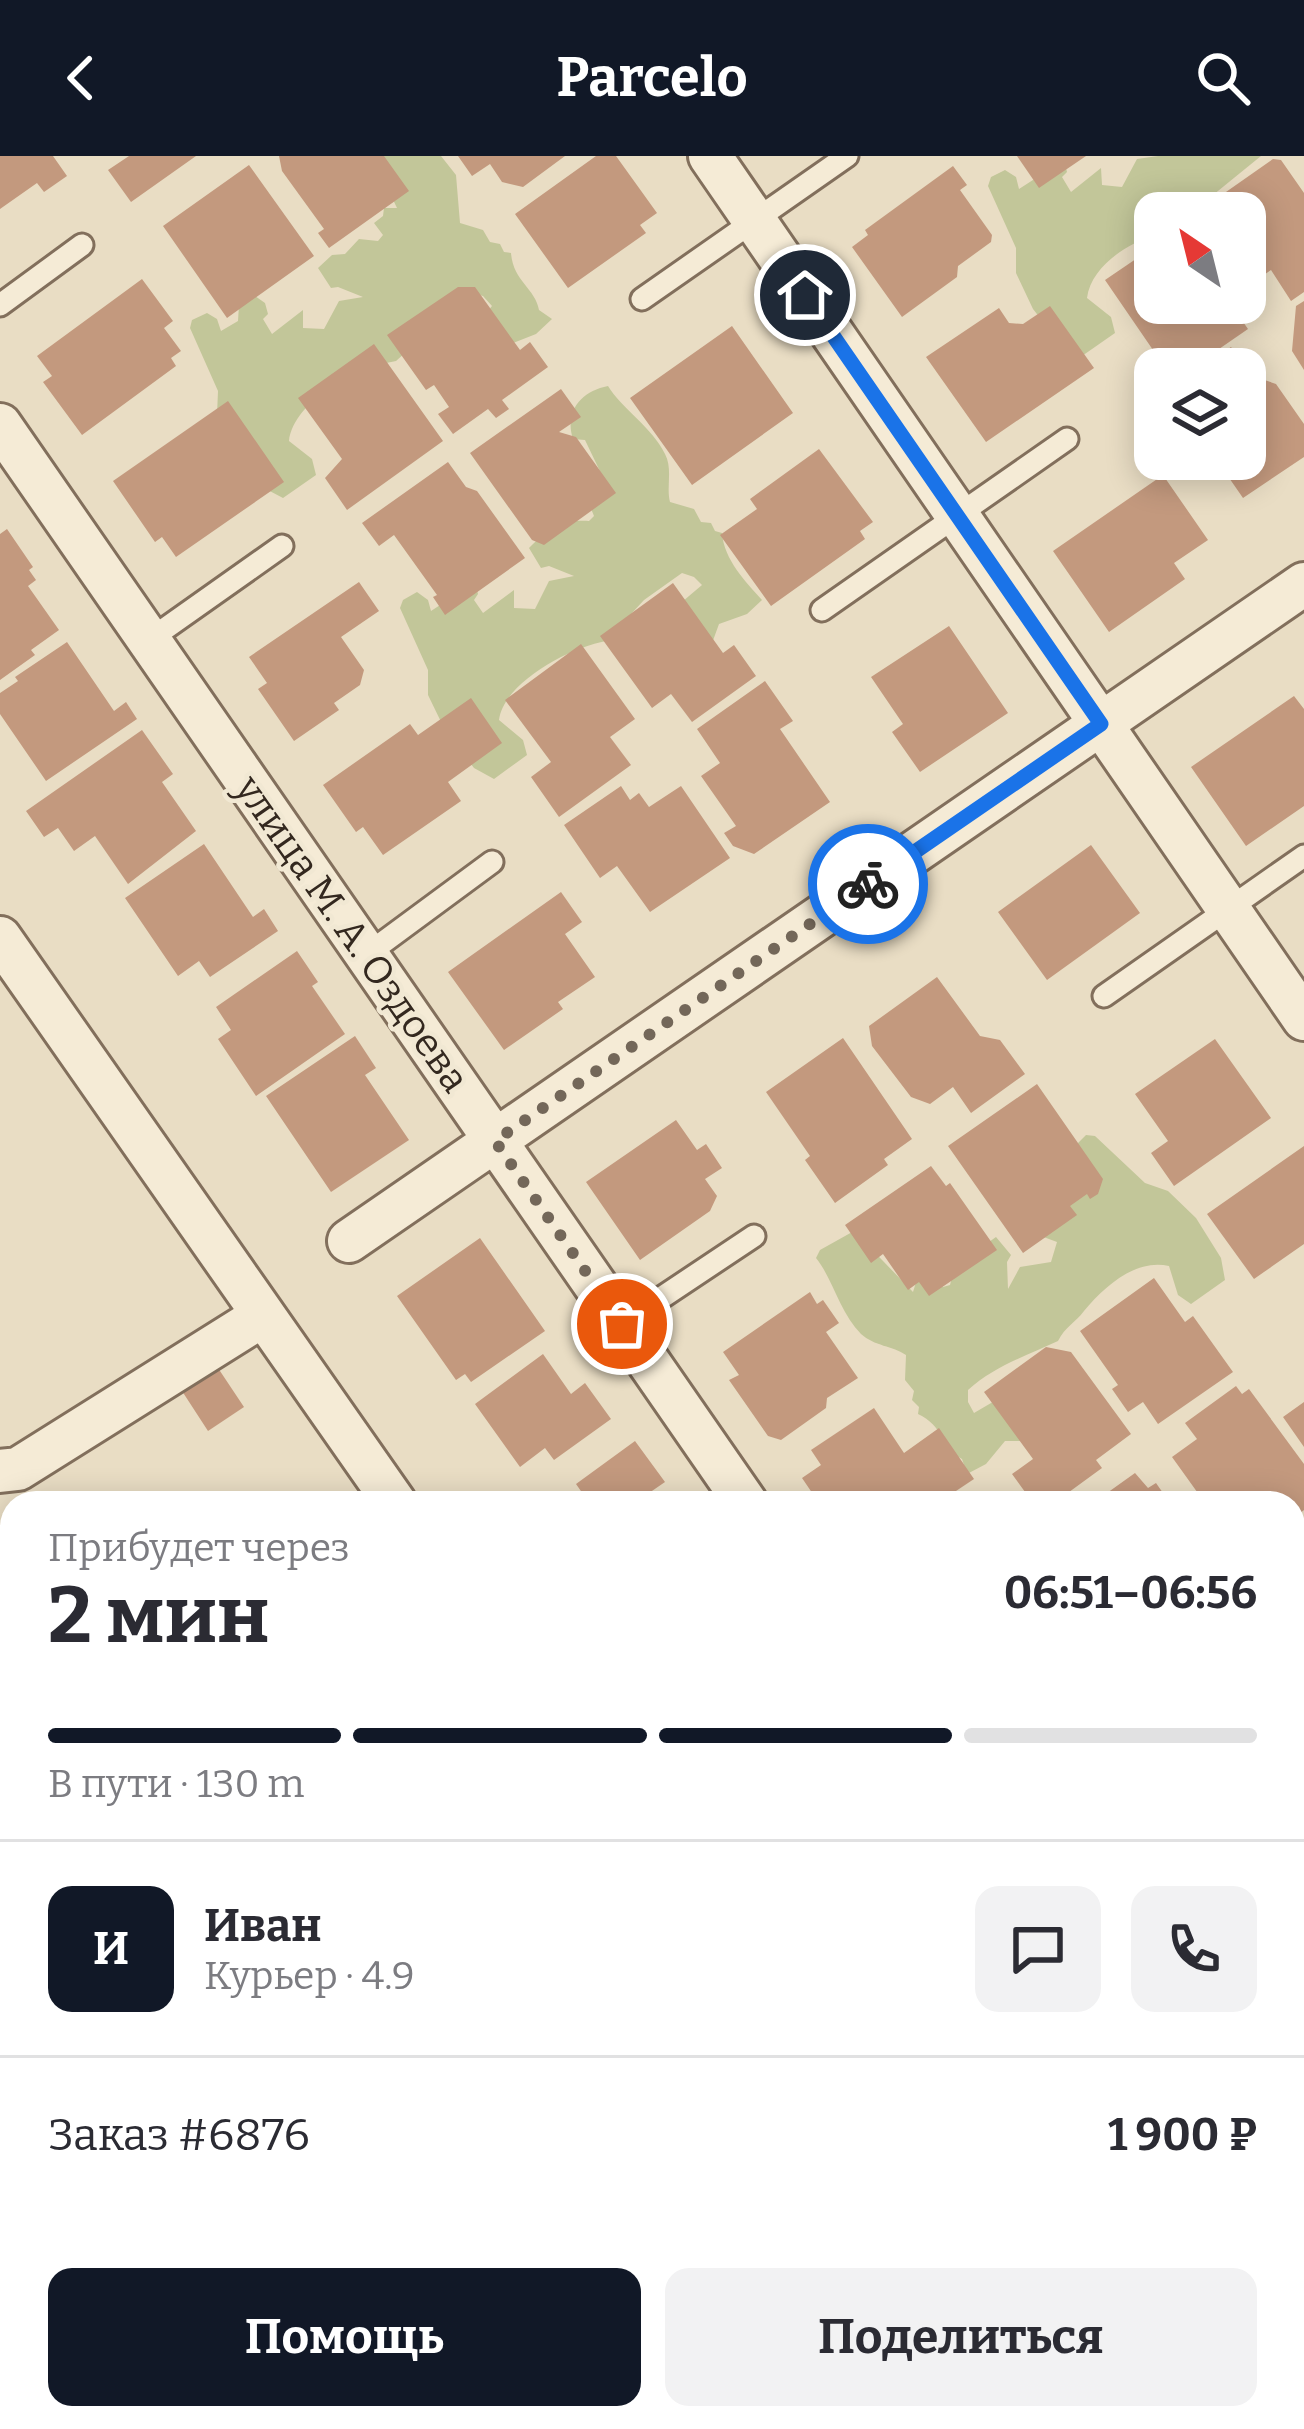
<!DOCTYPE html>
<html lang="ru">
<head>
<meta charset="utf-8">
<style>
  body { margin:0; font-family:Bitter,serif; background:#f2f2f3; color:#2b2b33; height:100vh; display:flex; flex-direction:column; font-size:45px; white-space:nowrap }
  * { box-sizing:border-box; margin:0 }
  p { font-size:39px; color:#7c7c81 }
  .icon { flex:none; width:66px; height:66px; fill:none; stroke:currentColor; stroke-width:2; stroke-linecap:round; stroke-linejoin:round }
  .map { position:relative; flex:1; overflow:hidden }
  .side { position:absolute; left:0px; top:1335px; width:1305px; height:939px; display:flex; flex-direction:column; background:#fff; border-radius:36px 36px 0 0; box-shadow:0 6px 30px #0003 }
  .side>* { flex:none }
  .needle { width:78px; rotate:325deg }
  .fabs { position:absolute; left:1134px; top:36px; display:grid; gap:24px }
  .fabs a { display:grid; place-items:center; width:132px; height:132px; border-radius:24px; background:#fff; box-shadow:0 6px 30px #0003; font-size:60px }
  .pin { position:absolute; display:grid; place-items:center; width:102px; height:102px; color:#fff; margin:-51px; border:6px solid #fff; border-radius:50%; box-shadow:0 3px 12px #0007 }
  .courier { position:absolute; display:grid; place-items:center; width:120px; height:120px; margin:-60px; border:9px solid #1a73e8; border-radius:50%; background:#fff; color:#222; box-shadow:0 3px 15px #0007 }
  .head em { font-style:normal; font-weight:700 }
  .head div { display:flex; flex-direction:column-reverse }
  .head { display:flex; align-items:center; justify-content:space-between; height:204px; padding:0 48px }
  h1 { font-size:78px; font-weight:700; line-height:90px }
  .bar { display:grid; grid-template-columns:repeat(4,1fr); gap:18px 12px; align-content:center; height:144px; padding:0 48px }
  .bar i { height:15px; border-radius:9px; background:#e1e1e2 }
  .bar .active { background:#111827 }
  .bar p { grid-column:span 4 }
  .line { display:flex; align-items:center; gap:30px; padding:0 48px; border-top:3px solid #e1e1e2 }
  .line div { flex:1 }
  .round { display:grid; place-items:center; flex:none; width:126px; height:126px; border-radius:24px; background:#f2f2f3 }
  .button { display:flex; gap:24px; margin-top:auto; padding:24px 48px }
  .button a { flex:1; height:138px; border-radius:24px; background:#111827; color:#fff; font-size:48px; font-weight:700; line-height:138px; text-align:center }
  .button a+a { background:#f2f2f3; color:#2b2b33 }
  header { display:flex; justify-content:space-between; align-items:center; height:156px; padding:0 48px; background:#111827; color:#fff; font-size:54px; font-weight:700 }
  .map>svg:first-child { display:block }
</style>
</head>
<body>
<header><svg class="icon" aria-label="back" viewBox="0 0 24 24"><path d="M15 5l-7 7 7 7"/></svg>Parcelo<svg class="icon" aria-label="search" viewBox="0 0 24 24"><circle cx="10" cy="10" r="6"/><path d="M15 15l6 6"/></svg></header>
<div class="map">
<svg width="1304" height="2273" viewBox="0 0 1304 2273">
  <rect width="100%" height="100%" fill="#e9ddc4"/>
  <path fill="#c2c699" d="M361,0H441L456,19L460,67L483,74L490,86L500,88L504,96L511,97C513,125 535,132 539,154L552,163L536,178L508,189L486,157L492,150L483,140L472,137L396,205C358,211 294,244 289,285L312,303L316,319L283,342L264,332L217,259L218,235L190,172L192,164L207,157L217,163L221,175L238,165L239,149L255,140L265,147L268,158L263,163L272,178L303,154V172L324,173L339,145L363,141L338,131L331,132L318,112L332,99L345,98L359,83L378,85L383,79L374,67L383,60L384,52H397L374,4Z
    M1158,0H1261L1213,39L1200,57H1155V79C1126,88 1091,111 1087,142L1111,161L1115,177L1082,200L1062,190L1033,153L1016,117V92L988,30L991,21L1005,14L1016,21L1019,33L1064,4L1067,16L1062,21L1071,36L1101,12L1102,29L1122,31L1137,3Z
    M608,230C622,253 652,271 665,298C673,313 666,331 670,346L694,353L701,366L711,367L715,375L722,377C724,404 746,426 762,444L747,458L719,468L711,490L676,451L702,429L694,421L682,417L644,444L606,485C571,491 504,526 499,564L523,584L527,599L494,623L474,612L445,574L428,539V514L400,452L403,444L417,436L428,444L431,455L475,426L478,438L474,444L483,457L514,434V452L535,453L549,425L574,420L549,410L541,412L529,392C547,374 563,363 589,365L594,360L590,350L608,332L585,284L573,283C564,256 581,235 608,230Z
    M1086,979L1095,980L1145,1027L1168,1035L1196,1062L1221,1102L1225,1124L1191,1148L1178,1139L1169,1110C1136,1102 1104,1131 1084,1155C1075,1167 1065,1171 1058,1185C1026,1200 995,1210 968,1234V1246L974,1257L1003,1240L1028,1285H1005L986,1308L967,1318L962,1303C943,1293 943,1269 918,1258L919,1251L912,1244L914,1235L905,1224L906,1199C893,1190 874,1190 861,1178C840,1157 833,1123 816,1102L820,1094L854,1075L913,1136L917,1123L936,1125L943,1131L950,1129L955,1110L996,1081L1011,1099L1007,1106L1008,1133L1020,1111L1051,1106L1057,1086L1041,1080L1062,1046L1075,990Z"/>
  <path fill="#c3997e" d="M0,0H53L67,20L44,36L37,27L0,53Z
    M129,0H196L131,46L108,14Z
    M279,0H384L409,35L329,92L318,77L324,73L282,15Z
    M458,0H565L523,31L502,26L490,8L472,20Z
    M596,0H616L657,57L640,69L646,77L568,132L515,58Z
    M1017,0H1086L1039,32Z
    M1273,3L1281,4L1304,37V136L1291,145L1271,114L1245,132V57H1196Z
    M249,9L314,100L227,162L163,70Z
    M953,10L967,29L960,34L992,79L991,86L958,110L957,121L902,161L852,91L868,79L865,74Z
    M1155,90V147H1230L1248,173L1190,213H1159L1153,194L1105,124Z
    M142,123L173,165L164,172L181,195L171,202L176,210L82,279L43,226L52,220L37,200Z
    M458,131H475L520,194L530,186L548,211L502,244L509,253L496,262L488,253L453,278L438,258L449,251L434,229L426,234L387,179Z
    M1304,145V214L1292,195L1296,150Z
    M1050,150L1094,212L986,286L926,201L999,152L1009,167L1023,168Z
    M732,170L793,257L692,329L630,242Z
    M374,188L443,285L347,354L325,322L342,303L298,242Z
    M1231,191L1250,219L1276,228L1304,268V301L1243,342L1216,303H1245V213H1199Z
    M561,233L581,261L559,276L576,281L616,337L544,389L532,384L470,297Z
    M228,245L284,326L176,401L162,381L155,386L113,325Z
    M819,293L873,366L860,375L865,383L771,450L720,379L757,353L750,343Z
    M448,306L466,331L477,335L525,402L445,459L433,441L437,439L394,379L379,390L362,367Z
    M1163,319L1208,384L1174,407L1185,423L1109,476L1053,395Z
    M7,373L33,411L29,414L36,424L28,430L59,474L31,494L35,499L0,524V378Z
    M359,426L379,455L341,481L364,514L360,529L334,547L339,554L294,585L258,533L267,527L249,501Z
    M673,427L723,497L734,489L756,520L692,566L671,538L652,552L600,480Z
    M949,470L1008,557L920,616L892,576L903,568L871,521Z
    M67,486L114,555L126,546L137,563L46,625L0,558V537L18,525L15,521Z
    M581,488L635,563L610,581L631,609L559,661L531,621L551,606L505,544Z
    M765,525L793,565L780,573L830,646L754,698L733,690L724,677L736,670L701,620L720,607L697,573Z
    M1294,540L1304,553V650L1246,690L1191,611Z
    M471,542L502,587L448,626L461,645L383,699L363,671L356,676L323,629L410,568L418,579Z
    M142,574L173,618L162,626L196,675L128,728L95,680L74,695L58,672L44,681L26,655Z
    M621,630L630,644L639,637L649,651L681,630L730,702L650,756L617,710L600,722L564,669Z
    M204,688L253,761L264,753L278,775L210,821L199,805L178,820L125,742Z
    M1091,689L1140,757L1047,824L998,756Z
    M561,736L582,766L565,778L595,821L558,846L563,853L504,894L448,816Z
    M297,795L318,826L312,830L345,878L256,940L218,883L231,874L216,851Z
    M937,821L980,880L1000,884L1025,918L971,957L953,931L930,948L911,941L872,890L869,870Z
    M355,880L376,912L365,919L409,984L331,1036L266,940Z
    M843,882L912,983L884,1003L888,1009L835,1047L805,1004L810,1000L766,936Z
    M1215,883L1271,962L1174,1030L1151,997L1168,985L1135,938Z
    M1037,928L1103,1023L1098,1038L1090,1043L1087,1038L1070,1050L1077,1059L1023,1097L948,990Z
    M676,964L697,994L706,988L722,1012L705,1023L717,1040L710,1055L640,1104L586,1026Z
    M1304,990V1088L1254,1123L1207,1058Z
    M931,1010L946,1030L950,1027L997,1094L929,1140L919,1126L908,1134L883,1098L871,1107L845,1069Z
    M480,1082L545,1175L471,1226L465,1218L456,1224L397,1140Z
    M1154,1122L1185,1166L1193,1160L1233,1216L1158,1268L1143,1246L1128,1256L1112,1233L1118,1229L1080,1175Z
    M810,1136L817,1148L823,1144L839,1167L826,1176L858,1222L827,1242L826,1252L781,1284L768,1280L729,1224L739,1219L723,1196Z
    M1046,1191L1071,1196L1131,1278L1096,1304L1102,1312L1054,1347H1033L1012,1318L1033,1303L984,1236Z
    M543,1198L571,1238L585,1227L611,1263L554,1304L545,1292L520,1311L475,1248Z
    M218,1212L244,1251L208,1275L182,1235Z
    M1236,1230L1242,1238L1249,1233L1304,1308V1354L1293,1363V1347H1205L1172,1301L1197,1283L1185,1267Z
    M1304,1246V1291L1283,1261Z
    M874,1252L904,1297L939,1272L974,1323L938,1347H819L802,1322L821,1309L811,1294Z
    M635,1285L665,1326L649,1337L656,1347H571L583,1338L576,1328Z
    M1135,1317L1148,1332L1156,1327L1170,1347H1093Z
    M1293,1521L1304,1537V1614L1293,1622Z
    M1304,1653V1706L1301,1702L1293,1708V1661Z
    M1304,1869V1987L1293,1995V1877Z
    M1304,2225V2273H1206L1199,2262H1293V2233Z"/>
  <g fill="none" stroke-linecap="round" stroke-linejoin="round">
    <g stroke="#826f5c" stroke-width="27">
      <path id="lane" d="M642,143L847,0
        M0,149L82,89
        M822,454L1067,283
        M149,484L282,390
        M366,799L492,706
        M1104,840L1304,700
        M622,1168L754,1080
        M0,1816L12,1808
        M0,2014L12,2032
        M1293,2071L1304,2063
        M450,2262L457,2273
        M148,2273L165,2262
        M979,2273L995,2262"/>
    </g>
    <g stroke="#826f5c" stroke-width="48">
      <path id="street" d="M710,0L1304,863
        M0,269L746,1347
        M0,782L395,1347
        M349,1085L1304,428
        M0,1315L18,1313L262,1160
        M1293,2138L1304,2153
        M1036,2262L1044,2273"/>
    </g>
    <use href="#lane" stroke="#f5ebd6" stroke-width="21"/>
    <use href="#street" stroke="#f5ebd6" stroke-width="42"/>
  </g>
  <g fill="none" stroke-linecap="round" stroke-linejoin="round">
    <path stroke="#736759" stroke-width="12" stroke-dasharray="0 21.6" d="M622,1168L495,985L868,728"/>
    <path stroke="#1a73e8" stroke-width="15" d="M805,139L1101,568L868,728"/>
  </g>
  <g text-anchor="middle" dominant-baseline="central" stroke-width="9" stroke-linejoin="round" paint-order="stroke">
    <g font-size="39" fill="#33281f" stroke="#f1e8d3">
      <text transform="translate(352 778) rotate(55)">улица М. А. Оздоева</text>
    </g>
  </g>
</svg>
<div class="fabs">
<a><svg class="needle" viewBox="-14 -14 28 28"><path d="M0-13l5 13h-10z" fill="#e53935"/><path d="M0 13l5-13h-10z" fill="#7c7c81"/></svg></a>
<a><svg class="icon" aria-label="layers" viewBox="0 0 24 24"><path d="M12 4l9 5-9 5-9-5zM3 14l9 5 9-5"/></svg></a>
</div>
<div class="pin" style="left:622px;top:1168px;background:#ea580c"><svg class="icon" aria-label="bag" viewBox="0 0 24 24"><path d="M5 8h14l-1 12H6zM9 8a3 3 0 0 1 6 0"/></svg></div>
<div class="pin" style="left:805px;top:139px;background:#1f2937"><svg class="icon" aria-label="home" viewBox="0 0 24 24"><path d="M3 11l9-7 9 7M6 9v11h12V9"/></svg></div>
<div class="courier" style="left:868px;top:728px"><svg class="icon" aria-label="bike" viewBox="0 0 24 24"><circle cx="6" cy="16" r="4"/><circle cx="18" cy="16" r="4"/><path d="M6 16l4-8h5l3 8M10 8l3 8H6M13 5h3"/></svg></div>
<section class="side">
<div class="head"><div><h1>2 мин</h1><p>Прибудет через</p></div><em>06:51–06:56</em></div>
<div class="bar"><i class="active"></i><i class="active"></i><i class="active"></i><i></i><p>В пути · 130 m</p></div>
<div class="line" style="height:216px"><b class="round" style="background:#111827;color:#fff">И</b><div><b>Иван</b><p>Курьер · 4.9</p></div><a class="round"><svg class="icon" aria-label="chat" viewBox="0 0 24 24"><path d="M4 5h16v11H9l-5 4z"/></svg></a><a class="round"><svg class="icon" aria-label="phone" viewBox="0 0 24 24"><path d="M5 4h4l2 5-3 2q2 4 5 5l2-3 5 2v4C11 20 4 13 5 4z"/></svg></a></div>
<div class="line" style="height:156px"><div>Заказ #6876</div><b>1 900 ₽</b></div>
<div class="button"><a>Помощь</a><a>Поделиться</a></div>
</section>
</div>
</body>
</html>
